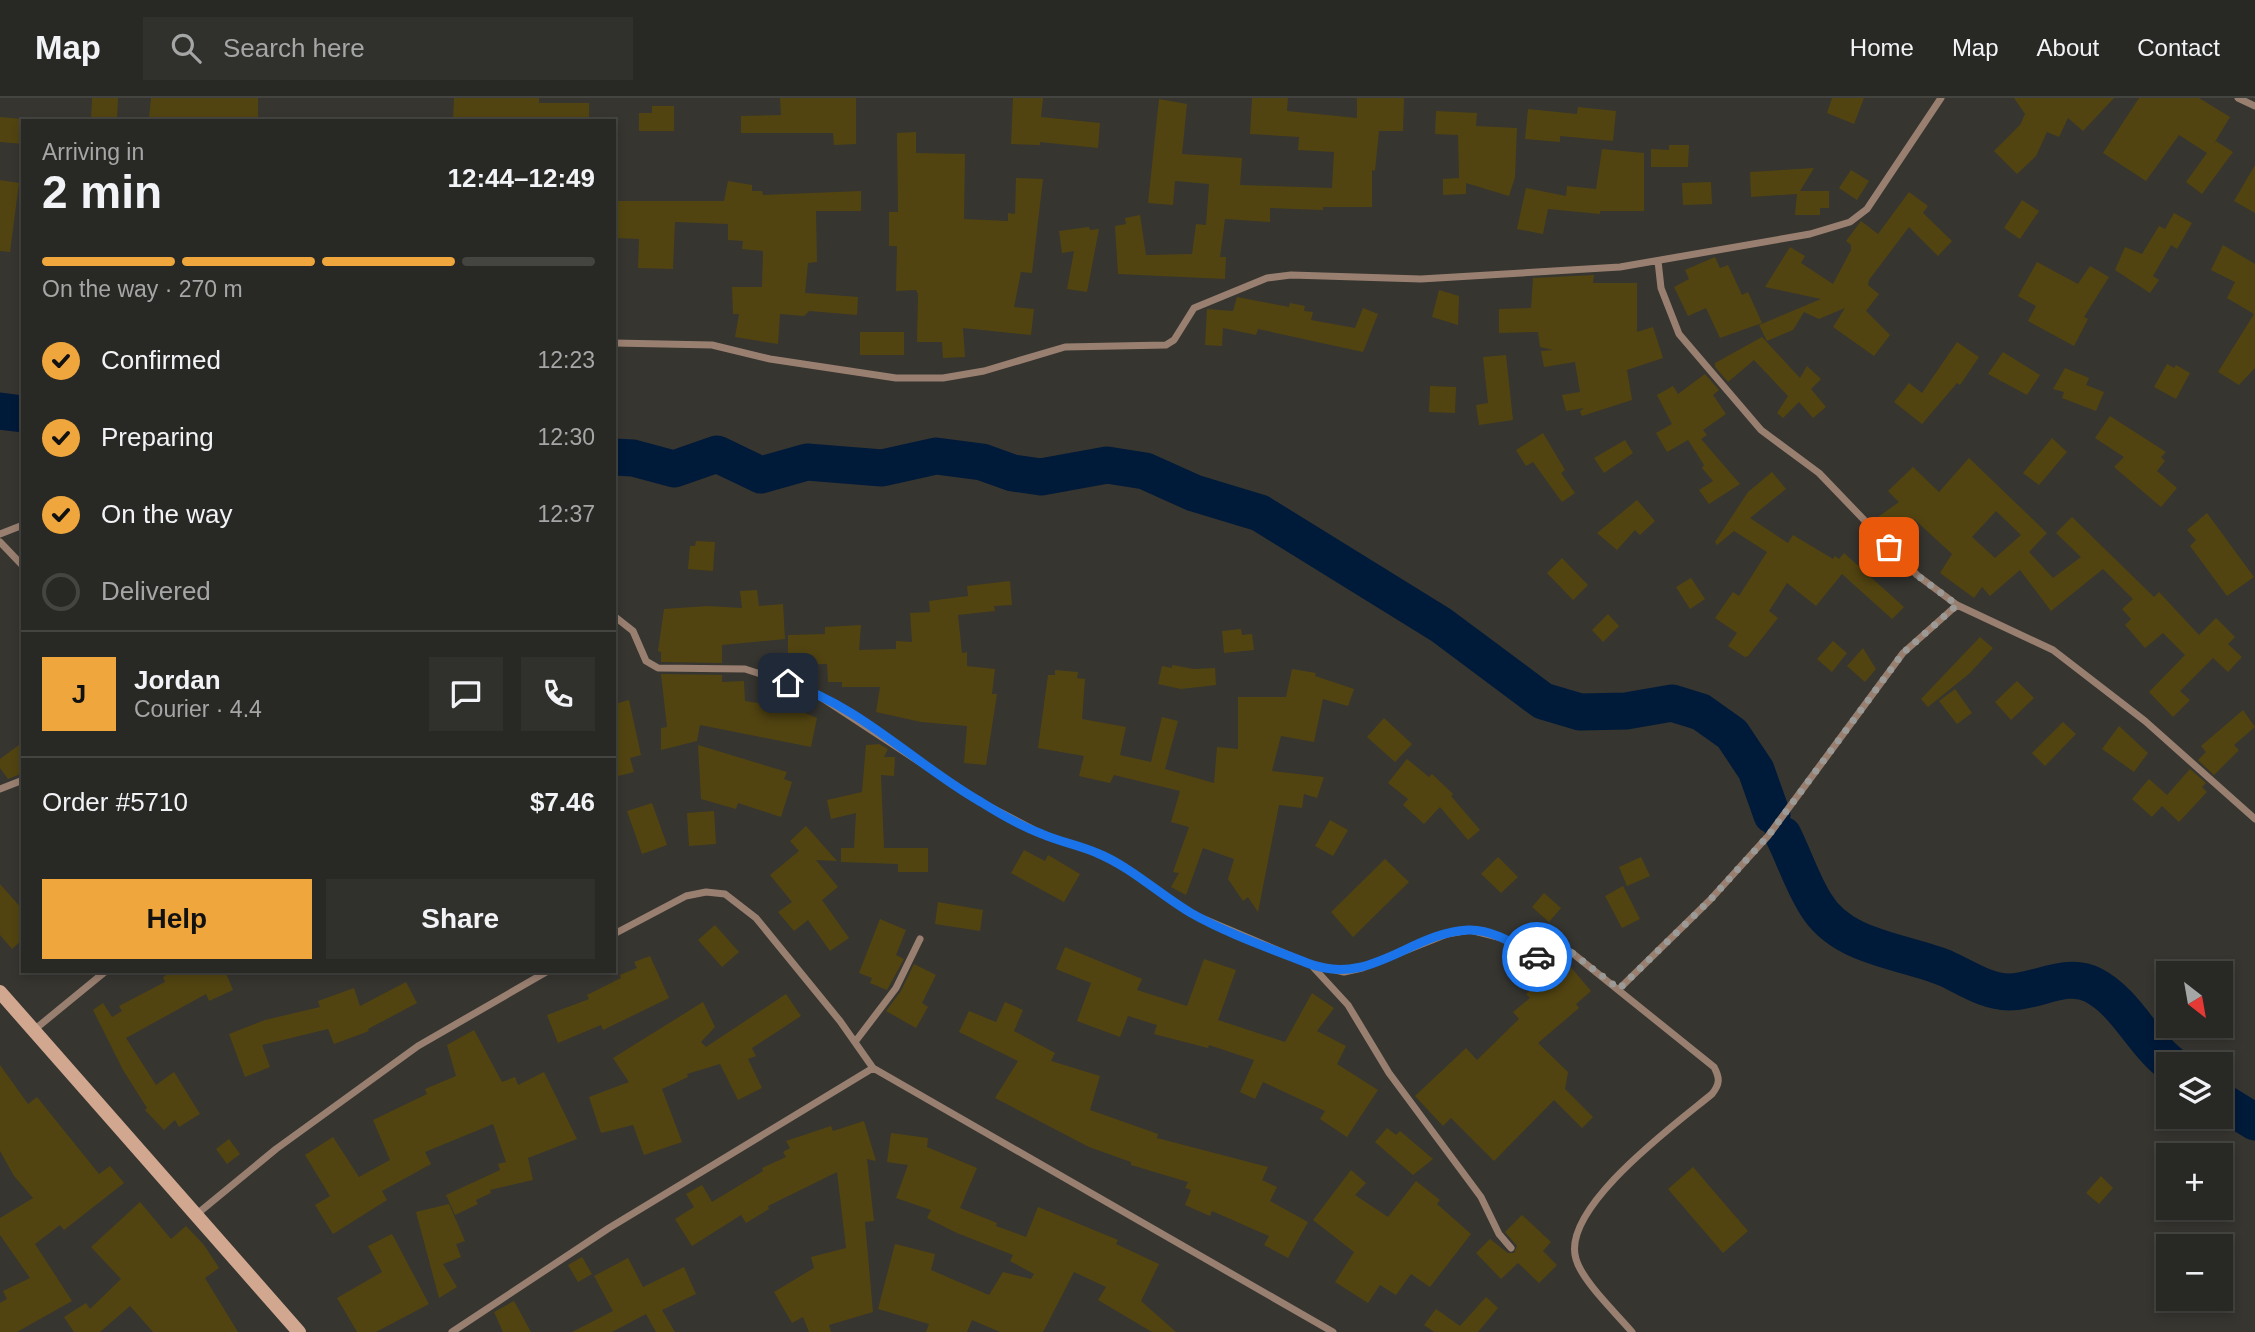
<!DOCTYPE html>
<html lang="en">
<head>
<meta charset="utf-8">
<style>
  body { margin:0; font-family:Arial,sans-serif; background:#30302c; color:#f1f3f6; height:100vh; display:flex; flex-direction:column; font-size:26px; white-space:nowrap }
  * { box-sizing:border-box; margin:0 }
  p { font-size:23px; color:#a5a6a6 }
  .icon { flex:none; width:38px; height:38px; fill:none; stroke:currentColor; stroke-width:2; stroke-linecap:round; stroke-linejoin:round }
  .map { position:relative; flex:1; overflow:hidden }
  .drawer { position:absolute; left:21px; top:21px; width:595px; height:854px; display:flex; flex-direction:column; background:#282824; border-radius:0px; box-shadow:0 4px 10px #0003,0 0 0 2px #444441 }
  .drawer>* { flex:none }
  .needle { width:46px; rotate:149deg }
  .fabs { position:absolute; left:2156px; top:863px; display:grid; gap:14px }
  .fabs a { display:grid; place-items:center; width:77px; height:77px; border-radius:0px; background:#282824; box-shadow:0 4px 10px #0003,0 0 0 2px #444441; font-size:35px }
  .pin { position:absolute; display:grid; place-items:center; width:60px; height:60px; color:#fff; margin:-30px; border-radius:14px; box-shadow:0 4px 10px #0006 }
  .courier { position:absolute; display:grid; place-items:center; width:70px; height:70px; margin:-35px; border:5px solid #1a73e8; border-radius:50%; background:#fff; color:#222; box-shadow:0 2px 9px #0007 }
  .headline em { font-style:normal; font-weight:800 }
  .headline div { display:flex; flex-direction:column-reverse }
  .headline { display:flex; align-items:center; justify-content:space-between; height:119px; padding:0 21px }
  h1 { font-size:46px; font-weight:800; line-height:52px }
  .bar { display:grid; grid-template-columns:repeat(4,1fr); gap:10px 7px; align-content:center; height:84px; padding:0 21px }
  .bar i { height:9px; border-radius:5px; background:#444441 }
  .bar .active { background:#efa73d }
  .bar p { grid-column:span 4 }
  .line { display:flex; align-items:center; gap:18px; padding:0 21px; border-top:2px solid #444441 }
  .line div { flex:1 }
  .round { display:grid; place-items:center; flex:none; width:74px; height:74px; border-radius:0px; background:#30302c }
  ol { padding:0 21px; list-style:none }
  li { display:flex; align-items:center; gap:21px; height:77px }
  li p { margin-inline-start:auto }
  li .icon { padding:7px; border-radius:50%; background:#efa73d; color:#111; stroke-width:4 }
  li:last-child { color:#a5a6a6 }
  li i { width:38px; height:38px; border:4px solid #444441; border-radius:50% }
  .cta { display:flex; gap:14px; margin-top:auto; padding:14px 21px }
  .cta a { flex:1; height:80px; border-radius:0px; background:#efa73d; color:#111; font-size:28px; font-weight:800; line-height:80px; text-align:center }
  .cta a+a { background:#30302c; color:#f1f3f6 }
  header { display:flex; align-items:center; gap:42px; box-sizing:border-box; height:98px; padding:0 35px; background:#282824; border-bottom:2px solid #444441 }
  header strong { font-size:33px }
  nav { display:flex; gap:38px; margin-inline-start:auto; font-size:24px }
  .search { width:490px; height:63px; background:#30302c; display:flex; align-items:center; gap:18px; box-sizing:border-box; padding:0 24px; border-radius:0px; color:#a5a6a6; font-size:26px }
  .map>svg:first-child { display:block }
</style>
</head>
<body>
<header>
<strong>Map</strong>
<div class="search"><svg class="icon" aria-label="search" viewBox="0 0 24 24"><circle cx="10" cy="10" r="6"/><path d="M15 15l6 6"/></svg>Search here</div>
<nav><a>Home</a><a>Map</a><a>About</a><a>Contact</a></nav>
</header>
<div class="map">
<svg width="2255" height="1234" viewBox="0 0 2255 1234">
  <rect width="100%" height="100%" fill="#363530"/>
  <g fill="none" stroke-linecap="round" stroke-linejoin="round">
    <path stroke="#001a39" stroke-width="37" d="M0,313L23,316
      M614,359L633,360L674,371L717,356L761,377L807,364L882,370L936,358L982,364L1013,375L1041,379L1107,367L1145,373L1194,395L1260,415L1441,527L1543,603L1580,614L1626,613L1672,605L1701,614L1732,636L1756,672L1772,717
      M1783,737C1794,759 1802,784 1815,805C1841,850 1900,852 1945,870C1965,879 1986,894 2009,894C2037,894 2067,873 2093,887C2126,904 2142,944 2171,966
      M2221,1003L2255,1024"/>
  </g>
  <path fill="#524411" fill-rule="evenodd" d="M92,0H118L117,23H91Z
    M151,0H258V23L149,20Z
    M454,0H539V5H589V21L453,23Z
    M780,0H856V46L834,47L833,35H741V18L781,17Z
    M1013,0H1043L1041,19L1100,25L1098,50L1040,44V47L1011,46Z
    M1252,0H1288L1287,13L1357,20V0H1404L1403,33H1379L1375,73L1372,72V109H1323V112L1270,110V124L1225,121L1220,159H1226L1225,181L1118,176L1115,128L1126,126L1125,120L1140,117L1146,157L1192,156L1196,126L1206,127L1209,86L1175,83L1173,107L1148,105L1159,1L1187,6L1182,56L1242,60L1240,87L1332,90L1334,54L1298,52L1299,39L1250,36Z
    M1832,0H1864L1854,26L1827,15Z
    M2014,0H2114L2083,33L2068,20L2059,39L2047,34L2036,58L2017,76L1994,53L2020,27L2025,16Z
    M2139,0H2199L2230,19L2213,47L2216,43L2233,54L2202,96L2186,84L2207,55L2179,37L2146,83L2103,55Z
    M652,8H674V33H639V15H652Z
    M1578,9L1616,13L1613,43L1560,38V44L1525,41L1528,11L1577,16Z
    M1436,13L1477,15L1476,28L1517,30L1515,79L1509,98L1466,85V96L1443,97V81L1459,80L1458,37L1435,36Z
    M0,19L23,21V46L0,44Z
    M916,34V55L965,56L964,121L1008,123V115L1015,116L1016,80L1043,81L1032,175L1021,174L1014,209L1034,211L1031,237L963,230L965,259L943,260L942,244H917L918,196L916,192L896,193L897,148H889V114H898L897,35Z
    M1669,47H1689L1688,69H1651V51L1669,52Z
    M1602,51L1644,55V113H1600V116L1548,111L1543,136L1517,131L1526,90L1566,98L1567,88L1596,91Z
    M2255,67V115L2234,103Z
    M1814,70L1800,93H1829V110H1820V117H1795L1797,96L1751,99L1750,74Z
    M1851,72L1869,83L1857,102L1839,90Z
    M0,82L19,85L10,154L0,153Z
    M728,83L752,87V93H762L763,97L861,93V113H816L817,164L808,165L805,195L858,199L857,217L809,213L804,218L780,216L778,246L735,239L739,216H733L732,189H762L763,153L742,151L743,143L728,142V126L675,124L673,171L638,170L639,141L614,140V103H724Z
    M1711,84L1712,106L1683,107L1682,85Z
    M1909,94L1928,108L1923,115L1952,143L1938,158L1909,129L1869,182L1868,187L1879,196L1866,213L1890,237L1874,258L1833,229L1845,210L1819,221L1804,214L1793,232L1767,243L1759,227L1821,201L1765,189L1790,149L1805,158L1801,165L1833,186L1851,152V147L1846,143L1861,123L1878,136Z
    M2022,102L2039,113L2020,141L2004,130Z
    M2174,115L2192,125L2177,151L2171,147L2153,178L2159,182L2150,195L2115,172L2125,149L2142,156L2159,128L2165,131Z
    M1089,129L1090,132L1099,131L1087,194L1067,191L1074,153L1062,155L1059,133Z
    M2223,147L2255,166V270L2239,287L2218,274L2254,216L2227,200L2235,184L2211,172Z
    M1715,159L1720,170L1728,167L1742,197L1748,194L1762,225L1720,240L1706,210L1688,218L1674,189L1689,181L1685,172Z
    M2037,164L2078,186L2090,168L2109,179L2084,219L2088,221L2074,248L2028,223L2036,208L2018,198Z
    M1594,177L1593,185H1637V234L1653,229L1663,260L1627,272L1632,302L1582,318L1580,313L1584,310L1566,313L1562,297L1580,294L1575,264L1544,269L1541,253L1553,252L1540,249L1538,234L1499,235V211L1531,210L1533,180Z
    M1439,192L1459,198L1458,227L1432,219Z
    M1237,199L1289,209L1290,205L1305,208L1304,213L1313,214L1311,222L1355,230L1363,210L1378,216L1363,254L1258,231L1256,237L1223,230L1222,248L1205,247L1207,211L1233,213Z
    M860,234H904V257H860Z
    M1762,239L1800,280L1807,268L1821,281L1811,291L1826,309L1813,320L1799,304L1783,320L1777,315L1788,298L1754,262L1728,284L1715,269V265Z
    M1957,244L1979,259L1960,287L1957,285L1922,326L1894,304L1909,285L1922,295Z
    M2003,254L2040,277L2027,297L1988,276Z
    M1506,257L1513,322L1479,327L1476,307L1488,305L1483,259Z
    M2167,266L2174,270L2176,267L2190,275L2176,301L2154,289Z
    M2065,270L2089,280L2086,287L2104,294L2096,313L2062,300L2064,294L2053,291Z
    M1705,276L1719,292L1713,297L1726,316L1703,332L1707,337L1701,341L1740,386L1709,406L1699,392L1713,383L1702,370L1704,367L1688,342L1667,354L1656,335L1672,326L1657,297L1673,288L1678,296Z
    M1430,288L1456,289L1455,315L1429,314Z
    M2110,318L2166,354L2161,359L2165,363L2157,373L2177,390L2161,409L2114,369L2124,359L2095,340Z
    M1543,335L1565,372L1561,375L1575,395L1562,404L1533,364L1526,368L1516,352Z
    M2052,340L2067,354L2039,387L2023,375Z
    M1625,342L1633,355L1604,375L1594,360Z
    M1969,360L2047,435L2029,454L2053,480L2081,459L2056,435L2072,419L2154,499L2159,494L2199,537L2216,520L2235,539L2228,546L2242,559L2228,574L2213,560L2180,593L2190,602L2173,619L2149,594L2185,557L2163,535L2145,550L2125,527L2131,521L2122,511L2133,501L2103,471L2051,513L2020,472L1990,498L1982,489L1974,500L1940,475L1952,456L1914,421L1892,438L1878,419L1899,404L1888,393L1913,369L1939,394ZM1996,413L2021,437L1995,460L1972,439Z
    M1772,374L1786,391L1750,420L1788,445L1793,437L1833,461L1835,458L1839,461L1844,455L1904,509L1892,521L1842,476L1816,508L1787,485L1769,513L1778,520L1748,558L1745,559L1728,548L1737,535L1715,520L1733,494L1739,498L1767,454L1734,433L1717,447L1715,444L1748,394Z
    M1637,402L1655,423L1640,437L1635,432L1617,452L1597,435Z
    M2207,415L2254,479L2227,498L2190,448L2196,442L2187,432Z
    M696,443L715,444L713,473L688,471L690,448H695Z
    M1562,460L1588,487L1573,502L1547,475Z
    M1691,480L1705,501L1690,511L1676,489Z
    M1010,483L1012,507L994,508L995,513L958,517L962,555L967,554V568L995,571L992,596H997L986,667L964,665L967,628L921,624L876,614L880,589H842V584H828L827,566L788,567V537L825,536V529L861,527L859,552L896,551V543L912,544L910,515L930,514L929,503L968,498L967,488Z
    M757,492L759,508L783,506L785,541L722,547V565L661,564V554L658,553L664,511L708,508L742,510L740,493Z
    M1608,516L1619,528L1603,544L1592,532Z
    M1241,531L1242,537L1252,536L1254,552L1224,555L1222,533Z
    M1980,539L1993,550L1970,575L1928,609L1921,601Z
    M1833,543L1847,555L1832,574L1817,561Z
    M1863,550L1876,571L1865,584L1847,568Z
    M1172,567L1194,571L1215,570L1216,587L1181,591L1158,586L1162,568L1172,570Z
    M1292,571L1316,575L1315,578L1354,591L1348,608L1323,601L1314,644L1281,638L1272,673L1324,679L1317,700L1304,696L1302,710L1279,707L1258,814L1248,799L1243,803L1228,781L1234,761L1203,750L1186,797L1171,789L1179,775L1173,774L1189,729L1171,724L1180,693L1114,677L1110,685L1079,678L1084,658L1038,650L1048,577H1055V572L1078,574L1077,580L1085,581L1082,621L1126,629L1120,657L1151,664L1162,619L1178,623L1165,671L1214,685L1217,649L1238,651V599H1286Z
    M661,576L722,577V584L744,583L745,603L788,610V608L817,620L811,649L700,627L697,643L661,652V630L667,629Z
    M2017,583L2034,600L2011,622L1995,604Z
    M1955,591L1972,615L1957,626L1939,603Z
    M629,602L641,657L630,660L634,674L614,679V606Z
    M2243,612L2255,629L2234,647L2239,652L2214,677L2198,662L2206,654L2201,648Z
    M1384,620L1412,646L1395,664L1367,639Z
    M2063,624L2076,636L2045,668L2032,655Z
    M2119,628L2148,655L2134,674L2102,651Z
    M23,644V675L8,681L0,670V661Z
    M879,646L888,651L884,659H895L894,678L881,677L884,750H928V774H898V766L841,764V750H854L856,715L831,721L827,702L862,694L866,647Z
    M698,647L787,674L784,681L792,684L781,719L738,705L736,711L701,701Z
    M1407,661L1429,679L1432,676L1453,696L1451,698L1480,732L1468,742L1440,709L1424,726L1403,707L1408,701L1388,685Z
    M2190,671L2206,685L2202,689L2207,694L2179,724L2162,708L2152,719L2132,701L2149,681L2167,697Z
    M652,705L667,747L642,756L627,713Z
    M714,713L716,746L689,748L687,715Z
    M1330,722L1348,732L1333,758L1315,748Z
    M806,728L837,763L816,762L838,789L822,802L849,840L830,853L808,822L794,833L778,814L792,804L770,777L799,753L790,743Z
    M1024,752L1045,763L1048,757L1080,776L1064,804L1011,775Z
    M1498,759L1518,779L1501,795L1481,776Z
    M1641,759L1650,778L1627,788L1619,769Z
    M1385,761L1409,784L1353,839L1331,814Z
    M0,786L23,812V841L12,851L0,837Z
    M1623,788L1640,821L1622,830L1605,798Z
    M1544,795L1561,810L1549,824L1532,809Z
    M938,804L983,812L980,833L935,826Z
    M880,821L906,832L896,857L904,861L887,892L870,885L872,880L859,875Z
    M715,827L739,854L722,869L698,842Z
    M1065,849L1142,881L1137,892L1187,908L1204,861L1236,872L1218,922L1285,944L1312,895L1334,910L1317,933L1346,948L1337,966L1378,992L1347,1039L1320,1021L1325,1013L1263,984L1255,1001L1240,994L1254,962L1209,947L1208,950L1154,936L1157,927L1128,918L1120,939L1077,923L1091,885L1056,871Z
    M650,858L669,900L603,932L601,927L558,945L547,917L589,901L587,897L621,880L620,877L637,870L634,864Z
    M914,866L936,877L922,905L928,909L916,930L886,913L901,893Z
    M1569,867L1591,893L1576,906L1579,910L1538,945L1568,974L1565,991L1593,1019L1582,1030L1554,1002L1494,1063L1451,1020L1443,1028L1415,998L1466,950L1477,962L1519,921L1513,914L1530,900L1526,896L1551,874L1555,879Z
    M173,873H225L233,892L209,903L206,896L126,940L156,987L174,974L200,1016L179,1029L175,1022L164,1032L145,1012L147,1010L123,972L93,912L103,905L112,919L122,913L119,908L165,884L163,879Z
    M406,884L417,905L368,931L369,933L334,946L328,931L262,947L270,969L245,979L229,936L265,922L320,909L318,903L354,890L360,908Z
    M786,896L801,918L752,950L756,958L748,961L762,990L738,1002L720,966L687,976L688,979L662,991L682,1044L644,1057L633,1027L601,1035L589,999L629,984L613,960L703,904L715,929L701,944L706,949Z
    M1005,904L1023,912L1014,933L1055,955L1051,963L1100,978L1090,1012L1158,1036L1157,1040L1268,1069L1262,1082L1277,1089L1270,1103L1308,1124L1288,1160L1264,1147L1269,1138L1212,1113L1210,1118L1185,1107L1191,1092L1185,1090L1188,1084L1131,1067V1064L1089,1049L995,1000L1018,963L959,934L969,913L996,924Z
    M474,932L502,984L515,979L518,987L544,974L577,1041L528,1060L533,1082L490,1092L491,1095L476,1102L478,1106L455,1117L446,1097L500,1072L498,1066L506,1064L493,1026L425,1054L431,1066L382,1093L387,1102L333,1136L315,1107L330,1098L305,1057L333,1039L359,1079L390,1062L373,1022L427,996L425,991L456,978L447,947Z
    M0,967L28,1006L37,999L99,1076L110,1068L124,1085L64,1132L60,1127L35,1146L72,1203L17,1234H0V1205L7,1201L3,1193L30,1180L0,1137V1120L33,1100L14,1078L0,1053Z
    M864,1023L876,1063L867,1061L874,1123L865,1124L873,1214L829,1227L831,1234H809L803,1219L792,1225L774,1194L814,1170L811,1159L846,1150L837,1074L768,1108L769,1111L746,1125L741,1117L692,1148L675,1121L694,1109L686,1096L702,1087L712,1104L763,1073L762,1070L786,1059L783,1054L790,1050L786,1043L831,1028L833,1033Z
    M1387,1030L1396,1037L1400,1033L1433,1061L1413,1077L1375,1044Z
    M891,1035L928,1040L927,1049L977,1070L960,1110L997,1125L996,1128L1026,1139L1038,1109L1118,1142L1116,1146L1159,1166L1141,1203L1176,1234H1152L1098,1202L1106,1189L1074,1174L1043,1234H1000L972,1222L967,1234H926L929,1226L878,1211L895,1146L935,1156L931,1172L989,1197L1003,1174L1031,1181L1034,1176L1010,1163L1013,1157L957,1135L927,1120L931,1112L896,1100L908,1067L887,1064Z
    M229,1041L240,1056L227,1066L216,1051Z
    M1693,1069L1748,1133L1723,1155L1668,1091Z
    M1351,1072L1366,1085L1355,1097L1388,1119L1416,1083L1440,1102L1437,1106L1471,1136L1430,1189L1411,1176L1396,1197L1380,1187L1368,1205L1335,1184L1354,1154L1313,1122Z
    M2101,1078L2113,1090L2099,1106L2086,1095Z
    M140,1104L171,1141L186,1128L204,1147L219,1170L205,1180L238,1234H153L130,1208L100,1234H74L64,1219L86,1205L90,1211L121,1181L91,1149Z
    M449,1106L465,1143L456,1146L461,1159L443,1166L457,1189L439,1200L416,1114Z
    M1522,1117L1551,1144L1543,1153L1557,1167L1539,1185L1518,1165L1501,1181L1476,1155L1490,1141L1508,1155H1514L1517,1148L1505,1134Z
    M392,1136L429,1206L376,1234H357L337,1200L382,1174L368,1148Z
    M582,1159L592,1176L578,1184L568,1167Z
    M628,1160L643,1189L684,1169L696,1196L662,1212L675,1234H656L646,1216L612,1234H572L613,1213L594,1178Z
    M1486,1199L1498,1210L1478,1234H1434L1424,1227L1436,1211L1460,1228Z
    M514,1203L531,1234H503L494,1214Z"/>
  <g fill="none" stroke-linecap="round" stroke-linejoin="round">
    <path stroke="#997f70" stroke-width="7" d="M2238,0L2255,8
      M1658,163L1661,190L1679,236L1761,332L1819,375L1917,477L1957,507L2053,552L2145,623L2255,721
      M614,245L712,247L770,261L896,280H943L984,273L1065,249L1166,247L1174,242L1194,210L1267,180L1291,177L1421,181L1620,169L1810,136L1850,124L1867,111L1941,0
      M0,436L23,427
      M0,444L23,468
      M614,518L633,533L646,563L658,570L745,571L810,592L979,703L1042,736L1097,755L1125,769L1192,816L1310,866L1344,874L1362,870L1447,836L1470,832L1502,840L1542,860L1565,852L1571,854L1714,969C1720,980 1720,986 1712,996C1677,1025 1560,1110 1576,1161C1582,1183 1617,1216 1632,1234
      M0,691L23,682
      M1313,869L1348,907L1389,975L1481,1099L1499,1136L1511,1150
      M1619,891L1710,802L1768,738L1903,555L1957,507
      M34,932L106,873
      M855,944L896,890L920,841
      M873,970L1333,1234
      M197,1116L276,1051L418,948L548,873
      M452,1234L609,1130L873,970L840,923L756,820L725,796L706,794L686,798L614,836"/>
    <path stroke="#d1a790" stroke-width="14" d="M0,894L299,1234"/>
  </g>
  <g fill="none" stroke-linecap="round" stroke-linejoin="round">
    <path stroke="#9b9a97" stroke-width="7" stroke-dasharray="0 12.6" d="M1537,859H1548L1565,852L1571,854L1619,891L1710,802L1768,738L1903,555L1957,507L1917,477L1889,449"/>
    <path stroke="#1a73e8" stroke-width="9" d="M788,585C860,608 916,667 981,704C1000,716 1021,728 1042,736C1060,744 1079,747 1097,755C1131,769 1159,796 1191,815C1226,835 1269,850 1307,865C1371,890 1409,835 1468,832C1493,831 1516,847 1537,859"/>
  </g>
</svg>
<div class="fabs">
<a><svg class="needle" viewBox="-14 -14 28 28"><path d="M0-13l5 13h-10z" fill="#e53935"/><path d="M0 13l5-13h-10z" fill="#a5a6a6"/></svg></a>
<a><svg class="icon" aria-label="layers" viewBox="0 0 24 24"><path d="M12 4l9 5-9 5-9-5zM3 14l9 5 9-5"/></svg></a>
<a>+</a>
<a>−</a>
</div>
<div class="pin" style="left:1889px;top:449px;background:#ea580c"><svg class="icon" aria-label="bag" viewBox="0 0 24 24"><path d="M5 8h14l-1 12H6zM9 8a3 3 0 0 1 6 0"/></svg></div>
<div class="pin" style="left:788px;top:585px;background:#1f2937"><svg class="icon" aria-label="home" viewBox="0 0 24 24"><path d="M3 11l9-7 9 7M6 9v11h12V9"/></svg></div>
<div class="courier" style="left:1537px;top:859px"><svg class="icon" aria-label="car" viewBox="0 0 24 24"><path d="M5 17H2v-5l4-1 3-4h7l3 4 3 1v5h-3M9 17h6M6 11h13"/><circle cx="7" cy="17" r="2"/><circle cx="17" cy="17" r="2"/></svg></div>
<section class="drawer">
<div class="headline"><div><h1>2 min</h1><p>Arriving in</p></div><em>12:44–12:49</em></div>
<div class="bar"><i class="active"></i><i class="active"></i><i class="active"></i><i></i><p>On the way · 270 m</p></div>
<ol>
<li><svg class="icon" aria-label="check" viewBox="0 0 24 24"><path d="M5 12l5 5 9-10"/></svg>Confirmed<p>12:23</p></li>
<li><svg class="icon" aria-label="check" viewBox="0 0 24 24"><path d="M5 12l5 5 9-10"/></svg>Preparing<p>12:30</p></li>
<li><svg class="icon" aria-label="check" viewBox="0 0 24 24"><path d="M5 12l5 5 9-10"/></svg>On the way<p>12:37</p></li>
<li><i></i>Delivered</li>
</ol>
<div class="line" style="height:126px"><b class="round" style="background:#efa73d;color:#111">J</b><div><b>Jordan</b><p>Courier · 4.4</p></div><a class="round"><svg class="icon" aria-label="chat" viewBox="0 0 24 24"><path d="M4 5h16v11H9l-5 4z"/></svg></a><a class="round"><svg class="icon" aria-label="phone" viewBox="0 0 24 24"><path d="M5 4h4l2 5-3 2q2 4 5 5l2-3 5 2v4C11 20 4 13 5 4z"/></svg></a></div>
<div class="line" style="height:91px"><div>Order #5710</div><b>$7.46</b></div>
<div class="cta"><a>Help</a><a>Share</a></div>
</section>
</div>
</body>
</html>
